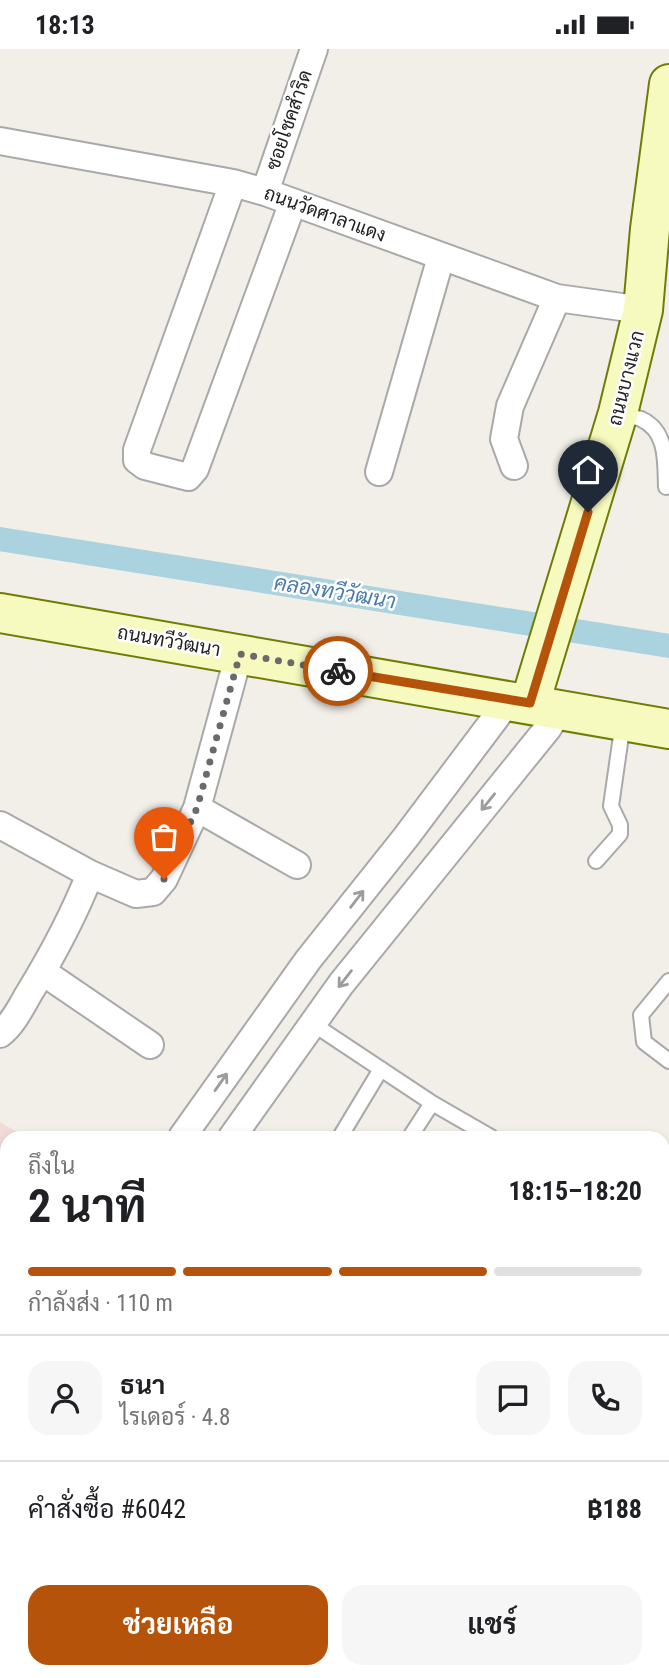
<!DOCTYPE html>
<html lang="th">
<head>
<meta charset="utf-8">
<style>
  body { margin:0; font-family:"Roboto Condensed",Sarabun,sans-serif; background:#f6f6f6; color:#202124; height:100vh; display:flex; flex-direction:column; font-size:26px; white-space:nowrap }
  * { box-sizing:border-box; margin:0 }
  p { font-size:23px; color:#757577 }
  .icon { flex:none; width:38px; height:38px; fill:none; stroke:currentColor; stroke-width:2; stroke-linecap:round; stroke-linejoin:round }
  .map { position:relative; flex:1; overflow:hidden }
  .panel { position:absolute; left:0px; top:1082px; width:670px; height:548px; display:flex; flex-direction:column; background:#fff; border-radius:21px 21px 0 0; box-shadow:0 4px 10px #0003 }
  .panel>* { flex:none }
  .pin { position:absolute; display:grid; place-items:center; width:60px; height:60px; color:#fff; margin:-72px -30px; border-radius:50% 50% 50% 0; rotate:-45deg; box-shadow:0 0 7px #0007 }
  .pin .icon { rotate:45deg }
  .courier { position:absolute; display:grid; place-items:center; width:70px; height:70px; margin:-35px; border:5px solid #b45309; border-radius:50%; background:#fff; color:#222; box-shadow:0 2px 9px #0007 }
  .summary em { font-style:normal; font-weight:700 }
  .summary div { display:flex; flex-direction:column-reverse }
  .summary { display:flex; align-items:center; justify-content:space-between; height:119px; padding:0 28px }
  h1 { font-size:46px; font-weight:700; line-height:52px }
  .bar { display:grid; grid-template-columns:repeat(4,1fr); gap:10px 7px; align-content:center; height:84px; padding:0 28px }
  .bar i { height:9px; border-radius:5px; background:#e0e0e0 }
  .bar .active { background:#b45309 }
  .bar p { grid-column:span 4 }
  .line { display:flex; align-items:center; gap:18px; padding:0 28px; border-top:2px solid #e0e0e0 }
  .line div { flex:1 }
  .round { display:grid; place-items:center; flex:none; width:74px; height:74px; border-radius:21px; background:#f6f6f6 }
  .primary-button { display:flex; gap:14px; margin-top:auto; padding:14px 28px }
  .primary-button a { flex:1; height:80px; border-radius:21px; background:#b45309; color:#fff; font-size:28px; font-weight:700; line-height:80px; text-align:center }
  .primary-button a+a { background:#f6f6f6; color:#202124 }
  .status { display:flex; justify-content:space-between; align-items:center; height:49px; padding:0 35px; background:#fff; direction:ltr }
  .status svg { height:19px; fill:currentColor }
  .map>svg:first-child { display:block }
</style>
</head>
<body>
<div class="status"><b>18:13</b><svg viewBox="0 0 49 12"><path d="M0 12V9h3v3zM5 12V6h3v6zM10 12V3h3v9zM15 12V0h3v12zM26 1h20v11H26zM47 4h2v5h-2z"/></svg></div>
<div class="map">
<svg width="669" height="1629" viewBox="0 0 669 1629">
  <rect width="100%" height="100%" fill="#f2efe9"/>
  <path fill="#f2dad9" d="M0,1073L25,1088H7V1333L0,1344Z"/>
  <path fill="#c8facc" d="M663,1489L669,1493V1629H642L645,1622H663Z
    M7,1525V1622H13L9,1629H0V1537Z
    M43,1622H603L599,1629H54Z"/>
  <path fill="#aad3df" d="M13,1622H42L54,1629H9Z
    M603,1622H645L642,1629H599Z"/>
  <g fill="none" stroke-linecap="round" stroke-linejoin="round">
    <path stroke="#aad3df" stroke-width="24" d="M0,490L669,597
      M663,1553L669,1542"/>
    <g stroke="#a9a9a9" stroke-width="18">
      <path id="service" d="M619,365C626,367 634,368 641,370C668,382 665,414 666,438
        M596,812L620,785V776L611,757L623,673
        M669,932L641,966L644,993L669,1012
        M313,975L432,1054L491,1088
        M340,1088L381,1020
        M410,1088L432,1054
        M663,1152L669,1143
        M0,1202L7,1206"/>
    </g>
    <g stroke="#a9a9a9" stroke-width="30">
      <path id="minor" d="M0,92L233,134L265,143L557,249L643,261
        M233,134L137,401V411L145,417L188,428L195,420L293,153
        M265,143L314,0
        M514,417L504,390L510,357L557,249
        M379,423L441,208
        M197,759L297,816
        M0,776L90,825L136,845L153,843L164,830L197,759L239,605
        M43,923L150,996
        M0,985C12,976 20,960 28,946C52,907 73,868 90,825
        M182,1088L308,911L406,788L509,651
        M232,1088L341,935L548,679L560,660
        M0,1392L7,1380
        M0,1471L7,1460"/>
    </g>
    <g stroke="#707d05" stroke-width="42">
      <path id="secondary" d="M0,564L669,680
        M530,654L618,364L643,261L650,180L669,35"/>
    </g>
    <use href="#service" stroke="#fff" stroke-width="14"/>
    <use href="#minor" stroke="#fff" stroke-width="26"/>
    <use href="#secondary" stroke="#f7fabf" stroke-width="38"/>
  </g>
  <defs><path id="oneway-shaft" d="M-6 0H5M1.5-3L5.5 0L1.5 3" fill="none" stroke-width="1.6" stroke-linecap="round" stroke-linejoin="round" transform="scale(1.75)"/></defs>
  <g stroke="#9c9c9c">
    <use href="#oneway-shaft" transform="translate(488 753) rotate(129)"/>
    <use href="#oneway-shaft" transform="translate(357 850) rotate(-52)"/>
    <use href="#oneway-shaft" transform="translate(345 930) rotate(128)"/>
    <use href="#oneway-shaft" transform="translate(221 1033) rotate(-55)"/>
  </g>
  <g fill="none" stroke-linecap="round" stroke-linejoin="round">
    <path stroke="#6b6a68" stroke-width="7" stroke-dasharray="0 12.6" d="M164,830L197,759L240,605L338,622"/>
    <path stroke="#b45309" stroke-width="9" d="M338,622L530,654L588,463"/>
  </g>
  <g text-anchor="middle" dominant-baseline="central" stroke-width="5" stroke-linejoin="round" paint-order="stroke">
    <g font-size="19" fill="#222" stroke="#fff">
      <text transform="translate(289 71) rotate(-71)">ซอยโชคสำริด</text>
      <text transform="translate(325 165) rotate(20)">ถนนวัดศาลาแดง</text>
      <text transform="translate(626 329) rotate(-76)">ถนนบางแวก</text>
      <text transform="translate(169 592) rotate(10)">ถนนทวีวัฒนา</text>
    </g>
    <g font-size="21" font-style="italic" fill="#4a7aab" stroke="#fff">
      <text transform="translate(335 543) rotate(9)">คลองทวีวัฒนา</text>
    </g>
  </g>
</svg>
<div class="pin" style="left:164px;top:830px;background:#ea580c"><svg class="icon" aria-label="bag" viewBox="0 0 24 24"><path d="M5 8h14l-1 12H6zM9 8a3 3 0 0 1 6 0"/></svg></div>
<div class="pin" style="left:588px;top:463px;background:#1f2937"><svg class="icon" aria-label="home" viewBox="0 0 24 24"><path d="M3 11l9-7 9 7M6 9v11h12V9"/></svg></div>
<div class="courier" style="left:338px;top:622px"><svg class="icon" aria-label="bike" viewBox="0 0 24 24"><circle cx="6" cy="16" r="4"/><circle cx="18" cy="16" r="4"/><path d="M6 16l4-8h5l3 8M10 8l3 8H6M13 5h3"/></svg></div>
<section class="panel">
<div class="summary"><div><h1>2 นาที</h1><p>ถึงใน</p></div><em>18:15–18:20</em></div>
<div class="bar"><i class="active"></i><i class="active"></i><i class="active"></i><i></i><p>กำลังส่ง · 110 m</p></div>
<div class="line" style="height:126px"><a class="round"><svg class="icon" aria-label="person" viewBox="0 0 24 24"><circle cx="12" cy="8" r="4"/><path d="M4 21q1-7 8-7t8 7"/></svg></a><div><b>ธนา</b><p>ไรเดอร์ · 4.8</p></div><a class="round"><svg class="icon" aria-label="chat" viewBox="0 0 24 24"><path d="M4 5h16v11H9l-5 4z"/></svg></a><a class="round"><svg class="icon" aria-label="phone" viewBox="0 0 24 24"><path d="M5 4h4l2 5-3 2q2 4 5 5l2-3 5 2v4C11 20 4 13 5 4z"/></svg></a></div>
<div class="line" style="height:91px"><div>คำสั่งซื้อ #6042</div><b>฿188</b></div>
<div class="primary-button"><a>ช่วยเหลือ</a><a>แชร์</a></div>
</section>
</div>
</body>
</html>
